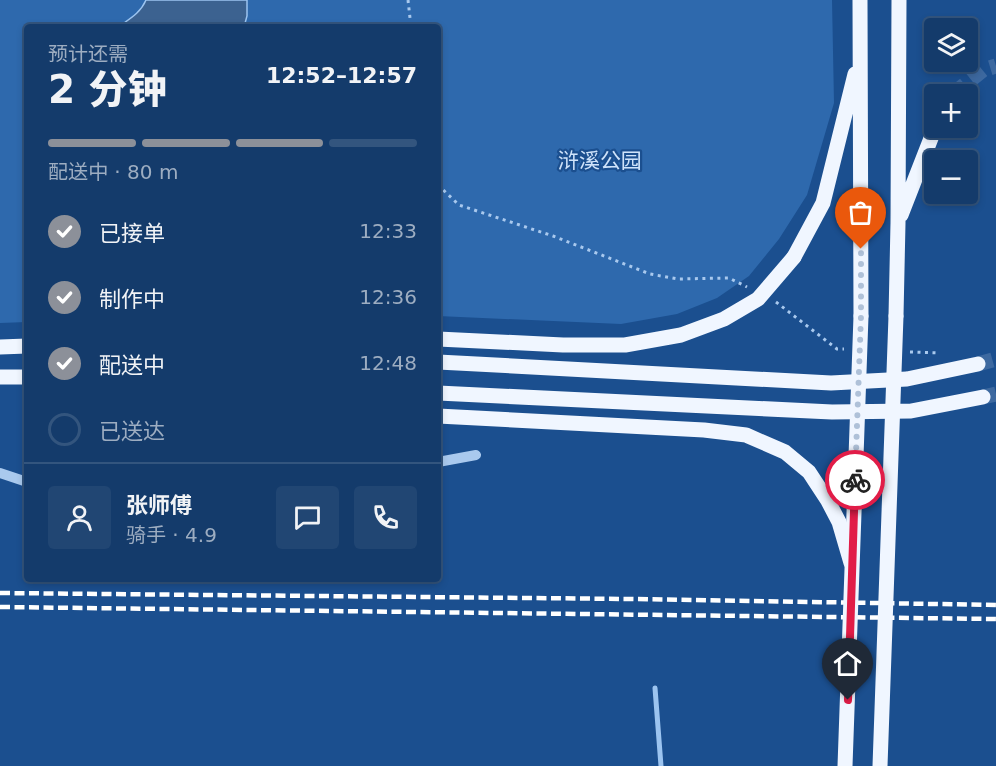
<!DOCTYPE html>
<html lang="zh">
<head>
<meta charset="utf-8">
<style>
  body { margin:0; font-family:"DejaVu Sans","Noto Sans SC",sans-serif; background:#214673; color:#f1f3f6; height:100vh; display:flex; flex-direction:column; font-size:22px; white-space:nowrap }
  * { box-sizing:border-box; margin:0 }
  p { font-size:20px; color:#9dadc1 }
  .icon { flex:none; width:33px; height:33px; fill:none; stroke:currentColor; stroke-width:2; stroke-linecap:round; stroke-linejoin:round }
  .map { position:relative; flex:1; overflow:hidden }
  .drawer { position:absolute; left:24px; top:24px; width:417px; height:558px; display:flex; flex-direction:column; background:#143b6b; border-radius:6px; box-shadow:0 3px 9px #0003,0 0 0 2px #33557e }
  .drawer>* { flex:none }
  .tools { position:absolute; left:924px; top:18px; display:grid; gap:12px }
  .tools a { display:grid; place-items:center; width:54px; height:54px; border-radius:6px; background:#143b6b; box-shadow:0 3px 9px #0003,0 0 0 2px #33557e; font-size:30px }
  .pin { position:absolute; display:grid; place-items:center; width:51px; height:51px; color:#fff; margin:-62px -26px; border-radius:50% 50% 50% 0; rotate:-45deg; box-shadow:0 0 6px #0007 }
  .pin .icon { rotate:45deg }
  .courier { position:absolute; display:grid; place-items:center; width:60px; height:60px; margin:-30px; border:4px solid #e11d48; border-radius:50%; background:#fff; color:#222; box-shadow:0 2px 8px #0007 }
  .overview em { font-style:normal; font-weight:800 }
  .overview div { display:flex; flex-direction:column-reverse }
  .overview { display:flex; align-items:center; justify-content:space-between; height:102px; padding:0 24px }
  h1 { font-size:39px; font-weight:800; line-height:45px }
  .bar { display:grid; grid-template-columns:repeat(4,1fr); gap:9px 6px; align-content:center; height:72px; padding:0 24px }
  .bar i { height:8px; border-radius:4px; background:#33557e }
  .bar .current { background:#8c9099 }
  .bar p { grid-column:span 4 }
  .line { display:flex; align-items:center; gap:15px; padding:0 24px; border-top:2px solid #33557e }
  .line div { flex:1 }
  .round { display:grid; place-items:center; flex:none; width:63px; height:63px; border-radius:6px; background:#214673 }
  ol { padding:0 24px; list-style:none }
  li { display:flex; align-items:center; gap:18px; height:66px }
  li p { margin-inline-start:auto }
  li .icon { padding:6px; border-radius:50%; background:#8c9099; color:#fff; stroke-width:4 }
  li:last-child { color:#9dadc1 }
  li i { width:33px; height:33px; border:3px solid #33557e; border-radius:50% }
  .map>svg:first-child { display:block }
</style>
</head>
<body>
<div class="map">
<svg width="996" height="766" viewBox="0 0 996 766">
  <rect width="100%" height="100%" fill="#1b4f8f"/>
  <path fill="#2e69ad" d="M0,0H832L834,103L807,195L779,239L749,276L717,298L677,314L621,324L438,316V27H27V322L0,323Z"/>
  <path fill="#3c6290" stroke="#9cc4f0" stroke-width="1.5" d="M146,0H247V16L244,27H121V25C131,18 141,12 146,0Z"/>
  <g fill="none" stroke-linecap="round" stroke-linejoin="round">
    <path stroke="#9cc4f0" stroke-width="5" d="M655,688L661,766"/>
    <path stroke="#3d69a0" stroke-width="15" stroke-dasharray="15 8" stroke-linecap="butt" d="M953,94L983,70L996,66
      M978,364L996,359
      M983,397L996,394"/>
    <path stroke="#a9c9ee" stroke-width="3" stroke-dasharray="3 4.5" stroke-linecap="butt" d="M408,0L411,27
      M438,185L459,205L553,236L650,274L678,279L729,278L747,287
      M776,302L837,349H844
      M910,352L940,353"/>
    <path stroke="#a9c9ee" stroke-width="10" d="M438,462L476,455
      M0,473L27,482"/>
    <path stroke="#f0f6ff" stroke-width="15" d="M860,0L861,316
      M901,215L935,128
      M794,257L823,203L855,74
      M896,316L898,223L899,0
      M0,347L27,346
      M438,362L831,383L907,379L978,364
      M0,377H27
      M438,393L832,412L911,411L983,397
      M438,416L704,430L746,435L785,452L809,472L828,501L839,522L851,563"/>
    <path stroke="#fff" stroke-width="4.5" stroke-dasharray="10 4.5" stroke-linecap="butt" d="M0,593L632,599L996,605
      M0,607L996,619"/>
    <path stroke="#f0f6ff" stroke-width="15" d="M438,339L563,345H625L681,335L724,319L758,299L794,257
      M845,766L861,316
      M880,766L896,316"/>
  </g>
  <g fill="none" stroke-linecap="round" stroke-linejoin="round">
    <path stroke="#afc1d8" stroke-width="6" stroke-dasharray="0 10.8" d="M855,480L861,316V249"/>
    <path stroke="#e11d48" stroke-width="8" d="M848,700L855,480"/>
  </g>
  <g text-anchor="middle" dominant-baseline="central" stroke-width="4.5" stroke-linejoin="round" paint-order="stroke">
    <g font-size="21" fill="#cfe3fa" stroke="#1b4f8f">
      <text x="600" y="161">浒溪公园</text>
    </g>
  </g>
</svg>
<div class="tools">
<a><svg class="icon" aria-label="layers" viewBox="0 0 24 24"><path d="M12 4l9 5-9 5-9-5zM3 14l9 5 9-5"/></svg></a>
<a>+</a>
<a>−</a>
</div>
<div class="pin" style="left:861px;top:249px;background:#ea580c"><svg class="icon" aria-label="bag" viewBox="0 0 24 24"><path d="M5 8h14l-1 12H6zM9 8a3 3 0 0 1 6 0"/></svg></div>
<div class="pin" style="left:848px;top:700px;background:#1f2937"><svg class="icon" aria-label="home" viewBox="0 0 24 24"><path d="M3 11l9-7 9 7M6 9v11h12V9"/></svg></div>
<div class="courier" style="left:855px;top:480px"><svg class="icon" aria-label="bike" viewBox="0 0 24 24"><circle cx="6" cy="16" r="4"/><circle cx="18" cy="16" r="4"/><path d="M6 16l4-8h5l3 8M10 8l3 8H6M13 5h3"/></svg></div>
<section class="drawer">
<div class="overview"><div><h1>2 分钟</h1><p>预计还需</p></div><em>12:52–12:57</em></div>
<div class="bar"><i class="current"></i><i class="current"></i><i class="current"></i><i></i><p>配送中 · 80 m</p></div>
<ol>
<li><svg class="icon" aria-label="check" viewBox="0 0 24 24"><path d="M5 12l5 5 9-10"/></svg>已接单<p>12:33</p></li>
<li><svg class="icon" aria-label="check" viewBox="0 0 24 24"><path d="M5 12l5 5 9-10"/></svg>制作中<p>12:36</p></li>
<li><svg class="icon" aria-label="check" viewBox="0 0 24 24"><path d="M5 12l5 5 9-10"/></svg>配送中<p>12:48</p></li>
<li><i></i>已送达</li>
</ol>
<div class="line" style="height:108px"><a class="round"><svg class="icon" aria-label="person" viewBox="0 0 24 24"><circle cx="12" cy="8" r="4"/><path d="M4 21q1-7 8-7t8 7"/></svg></a><div><b>张师傅</b><p>骑手 · 4.9</p></div><a class="round"><svg class="icon" aria-label="chat" viewBox="0 0 24 24"><path d="M4 5h16v11H9l-5 4z"/></svg></a><a class="round"><svg class="icon" aria-label="phone" viewBox="0 0 24 24"><path d="M5 4h4l2 5-3 2q2 4 5 5l2-3 5 2v4C11 20 4 13 5 4z"/></svg></a></div>
</section>
</div>
</body>
</html>
